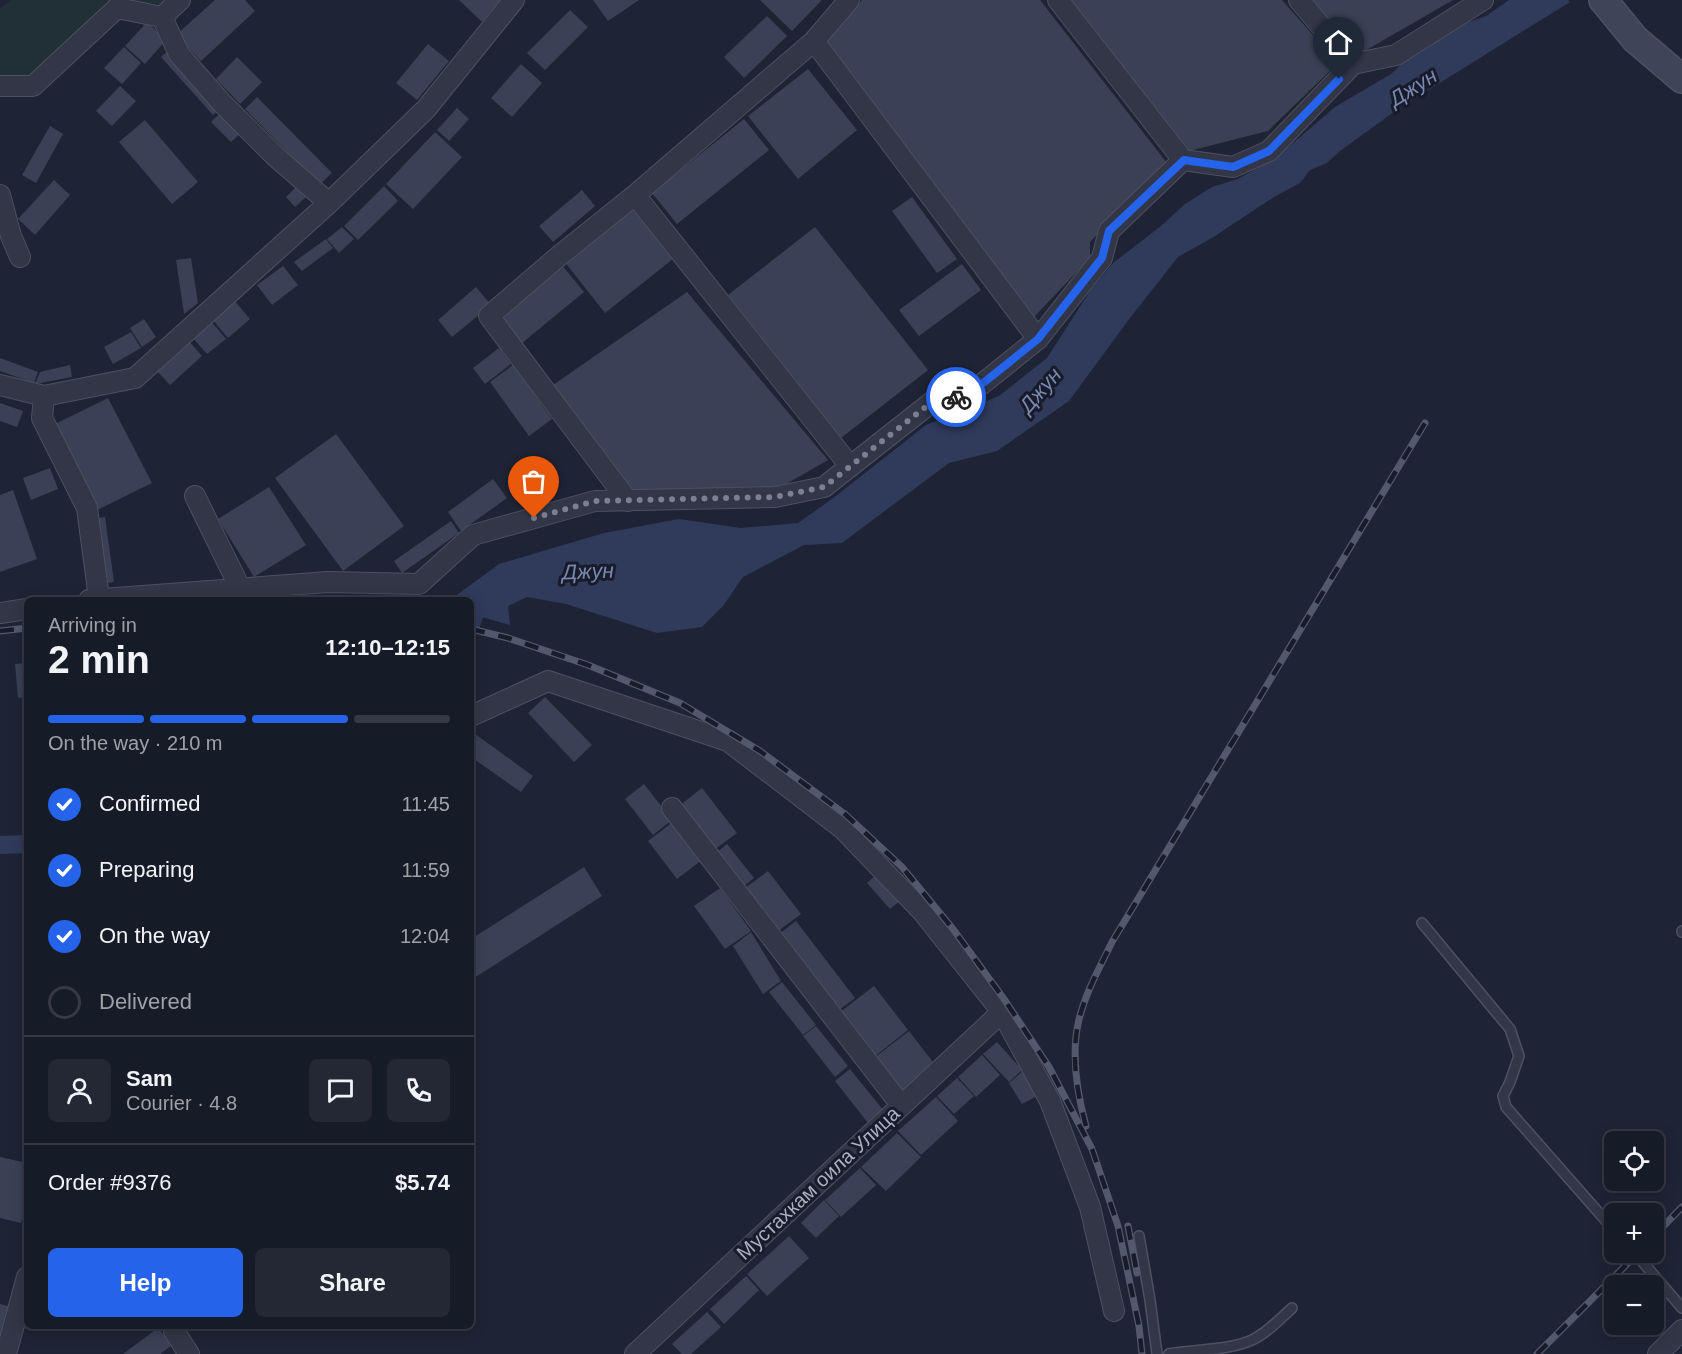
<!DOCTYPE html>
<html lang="en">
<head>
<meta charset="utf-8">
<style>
  body { margin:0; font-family:Helvetica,sans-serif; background:#232834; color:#f1f3f6; height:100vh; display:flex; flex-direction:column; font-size:22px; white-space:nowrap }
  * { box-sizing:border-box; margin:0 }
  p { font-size:20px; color:#9ea1a8 }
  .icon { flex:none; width:33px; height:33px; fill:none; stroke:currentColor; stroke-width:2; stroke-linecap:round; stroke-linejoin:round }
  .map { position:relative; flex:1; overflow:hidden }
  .drawer { position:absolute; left:24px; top:597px; width:450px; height:732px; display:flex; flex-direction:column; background:#161b28; border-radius:9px; box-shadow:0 3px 15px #0003,0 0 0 2px #353945 }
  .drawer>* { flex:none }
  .tools { position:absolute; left:1604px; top:1131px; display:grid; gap:12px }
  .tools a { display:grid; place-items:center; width:60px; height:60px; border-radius:9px; background:#161b28; box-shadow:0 3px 15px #0003,0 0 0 2px #353945; font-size:30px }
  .pin { position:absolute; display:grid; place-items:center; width:51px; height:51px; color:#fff; margin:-62px -26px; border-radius:50% 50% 50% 0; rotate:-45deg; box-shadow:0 0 6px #0007 }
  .pin .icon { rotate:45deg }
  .courier { position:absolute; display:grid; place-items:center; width:60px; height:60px; margin:-30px; border:4px solid #2563eb; border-radius:50%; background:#fff; color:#222; box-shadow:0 2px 8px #0007 }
  .head em { font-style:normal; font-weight:700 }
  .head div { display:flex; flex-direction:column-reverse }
  .head { display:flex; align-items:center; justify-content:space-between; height:102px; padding:0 24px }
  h1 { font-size:39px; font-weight:700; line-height:45px }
  .bar { display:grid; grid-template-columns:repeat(4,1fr); gap:9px 6px; align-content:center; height:72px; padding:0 24px }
  .bar i { height:8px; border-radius:4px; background:#353945 }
  .bar .on { background:#2563eb }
  .bar p { grid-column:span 4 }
  .line { display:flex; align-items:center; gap:15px; padding:0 24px; border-top:2px solid #353945 }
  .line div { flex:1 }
  .round { display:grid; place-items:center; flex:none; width:63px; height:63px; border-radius:9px; background:#232834 }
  ol { padding:0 24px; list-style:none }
  li { display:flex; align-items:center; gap:18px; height:66px }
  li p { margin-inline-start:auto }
  li .icon { padding:6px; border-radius:50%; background:#2563eb; color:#fff; stroke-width:4 }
  li:last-child { color:#9ea1a8 }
  li i { width:33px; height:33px; border:3px solid #353945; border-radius:50% }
  .cta { display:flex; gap:12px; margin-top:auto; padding:12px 24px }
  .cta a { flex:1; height:69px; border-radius:9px; background:#2563eb; color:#fff; font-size:24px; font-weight:700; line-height:69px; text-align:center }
  .cta a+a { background:#232834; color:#f1f3f6 }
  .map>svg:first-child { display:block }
</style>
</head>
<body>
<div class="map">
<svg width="1682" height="1354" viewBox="0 0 1682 1354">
  <rect width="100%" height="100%" fill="#1e2435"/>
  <path fill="#203036" d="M12,0H167L163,4L107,1L31,77L0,78V8Z"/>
  <path fill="#303a5b" d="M1509,0H1568L1570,2L1398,109L1340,151L1327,163L1310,170L1300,183L1274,197L1212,238L1178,257L1130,318L1069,401L997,451L949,463L842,543L804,545L743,577L723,606L702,627L657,633L566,604L527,597L508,606L510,625L471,614V600H450L499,564L604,533L679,519L741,528L798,523L832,499L926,425L999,396L1047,358L1090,291L1113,263L1161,226L1185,204L1212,187L1238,179L1278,156L1335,107L1391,74L1408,58L1440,32L1486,16Z"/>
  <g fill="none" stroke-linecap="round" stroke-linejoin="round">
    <path stroke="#303a5b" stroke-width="18" d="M471,625L477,606L487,597
      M0,845L27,844"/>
  </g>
  <path fill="#3a4156" d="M215,0H245L255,11L201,61L176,35Z
    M459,0H502L482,22Z
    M593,0H639L608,21Z
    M760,0H822L792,31Z
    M862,0H1040L1167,163L1090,242V258L1034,317L824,42Z
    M1068,0H1282L1338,63L1268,131L1189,151Z
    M1308,0H1453L1356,56Z
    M570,10L588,27L545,70L527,53Z
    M767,16L787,36L744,78L724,57Z
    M147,22L166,40L145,64L125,46Z
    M428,44L449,61L417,100L396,83Z
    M124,47L141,63L122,84L104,68Z
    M170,49L222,107L213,115L161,57Z
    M237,57L262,82L240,104L216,79Z
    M521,64L542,83L512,117L491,98Z
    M808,69L857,130L798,179L748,116Z
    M120,86L136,101L112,126L96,111Z
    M257,97L332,173L319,185L245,109Z
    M457,108L469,119L449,141L437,130Z
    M222,111L242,132L231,142L211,122Z
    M744,119L769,150L677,224L652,193Z
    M145,120L198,182L172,204L119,142Z
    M50,126L63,134L36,183L22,175Z
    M435,132L462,157L413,209L386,184Z
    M54,180L70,195L35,235L18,219Z
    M297,186L307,196L295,207L286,197Z
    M384,186L398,201L358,240L344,226Z
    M582,190L595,206L553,242L539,226Z
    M912,197L957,259L937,273L892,211Z
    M632,208L673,259L605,313L564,261Z
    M342,227L354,239L339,253L327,239Z
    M815,227L928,370L841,438L728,295Z
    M326,239L333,248L302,271L294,262Z
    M191,258L198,303L184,314L176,260Z
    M561,264L584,292L522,343L499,315Z
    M962,264L981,290L919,336L899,310Z
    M283,266L298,285L272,305L257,285Z
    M476,287L491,305L452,337L438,320Z
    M687,292L828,460L781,487L733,488L631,492L553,385Z
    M233,299L250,319L228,338L211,318Z
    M144,319L156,337L142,347L130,328Z
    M210,320L226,339L207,354L191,336Z
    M131,332L141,348L113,364L104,347Z
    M188,340L202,356L170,385L155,369Z
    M499,348L511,364L485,384L473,368Z
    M0,358L38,372L34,383L0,371Z
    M70,365L72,377L35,384L40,372Z
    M513,365L552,419L529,436L490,382Z
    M108,398L152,483L93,512L51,426Z
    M0,403L23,411L17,427L0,421Z
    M336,434L404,526L343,571L275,478Z
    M50,468L58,489L31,500L23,478Z
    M493,479L507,498L461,531L448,512Z
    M269,487L306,545L254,577L218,519Z
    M13,490L37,559L0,572V495Z
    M105,517L114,582L101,584L93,519Z
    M451,521L459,533L402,573L394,561Z
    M27,663V697L18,698L15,664Z
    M545,697L592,745L574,762L528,713Z
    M471,731L533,776L521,792L471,757Z
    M644,784L672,820L653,835L625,799Z
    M702,788L737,833L714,850L679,806Z
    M673,822L702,860L677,879L648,841Z
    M727,844L754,878L743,887L716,853Z
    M584,867L602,896L471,980V939Z
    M768,871L801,914L777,932L744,889Z
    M878,873L901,900L890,909L867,883Z
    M720,888L751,931L725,949L694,906Z
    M796,921L855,998L838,1011L779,934Z
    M751,932L781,981L763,994L733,946Z
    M782,982L816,1025L803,1035L769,992Z
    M874,986L908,1030L874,1057L839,1013Z
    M816,1026L848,1066L835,1077L803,1036Z
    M909,1031L936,1066L901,1093L874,1058Z
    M997,1042L1022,1070L1009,1082L983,1054Z
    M982,1055L1000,1075L976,1097L958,1077Z
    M850,1069L884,1111L868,1123L835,1081Z
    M1023,1071L1037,1096L1022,1104L1009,1083Z
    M957,1078L974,1096L954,1114L937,1096Z
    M936,1097L958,1121L921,1155L898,1131Z
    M897,1133L921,1157L886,1191L861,1167Z
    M0,1157L27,1163V1198L21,1223L0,1218Z
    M860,1168L876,1185L841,1217L825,1200Z
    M824,1200L839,1216L816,1238L801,1223Z
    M789,1236L809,1258L767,1296L747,1274Z
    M746,1276L759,1290L724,1324L710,1309Z
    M0,1304L14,1308L0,1347Z
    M707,1312L721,1327L691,1354H682L672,1344Z
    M158,1328L172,1345L160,1354H123Z"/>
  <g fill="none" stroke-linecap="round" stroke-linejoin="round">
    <g stroke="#4c5161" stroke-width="12">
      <path id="service" d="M1422,923L1510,1029L1519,1056L1510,1082L1503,1096L1506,1107L1614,1230
        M1682,931V932
        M1139,1236L1150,1300L1157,1354
        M1634,1252L1682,1308
        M1169,1354C1196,1349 1227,1351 1252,1340C1267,1333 1280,1319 1292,1308"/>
    </g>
    <g stroke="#4c5161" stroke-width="22">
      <path id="minor" d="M1058,0L1183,160L1233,167L1269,151L1353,64L1396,55L1483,0
        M1299,0L1353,64
        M162,17L179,54L221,102L276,157L329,203
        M814,41L1038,339
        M0,86H33L117,8L162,17L180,0
        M0,195L11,236L20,257
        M635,195L850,466
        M0,385L44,396L135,378L329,203L426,109L514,0
        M44,396L42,418L87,508L99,598
        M195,496L240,588
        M628,501L489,316L559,256L635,195L814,41L849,0
        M89,600L328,582L419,584L473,535L595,501L775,497L824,487L937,398L967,396L1038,339L1102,258L1109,231L1183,160
        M0,613L27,609
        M471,716L548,681L728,741L843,829L922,911L1002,1012L1050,1101L1090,1207L1114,1311
        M672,808L901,1105
        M174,1331L189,1354
        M6,1354L27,1277
        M635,1354L1002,1012
        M1658,1354L1682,1330"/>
    </g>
    <g stroke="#4c5161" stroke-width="30">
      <path id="secondary" d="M1603,0L1635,39L1682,79"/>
    </g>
    <use href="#service" stroke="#323646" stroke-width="9"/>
    <use href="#minor" stroke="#323646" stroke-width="20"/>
    <use href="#secondary" stroke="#404459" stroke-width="27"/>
    <g stroke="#53596d" stroke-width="7">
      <path id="rail" d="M471,629L508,638L588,665L680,703L760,751L846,815L902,867L953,929L1004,999L1049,1067L1092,1149L1118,1226L1139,1326L1142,1354
        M0,631L27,628
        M1086,1126C1077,1093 1071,1058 1078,1024C1084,995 1099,969 1112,942L1425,423
        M1128,1226L1137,1273
        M1653,1237L1682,1207
        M1537,1354L1639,1252"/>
    </g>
    <use href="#rail" stroke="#181c2a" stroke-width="4.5" stroke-dasharray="14" stroke-linecap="butt"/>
  </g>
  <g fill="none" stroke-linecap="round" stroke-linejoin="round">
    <path stroke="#7a7f91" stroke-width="6" stroke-dasharray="0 10.8" d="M534,518L595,501L775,497L824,487L937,398L956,397"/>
    <path stroke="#2563eb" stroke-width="8" d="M956,397L967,396L1038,339L1102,258L1109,231L1184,160L1233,167L1269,151L1339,79"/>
  </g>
  <g text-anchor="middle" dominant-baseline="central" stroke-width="6" stroke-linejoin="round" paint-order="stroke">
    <g font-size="20" fill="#abb0c3" stroke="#181c2a">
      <text transform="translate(818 1183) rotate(-43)">Мустахкам оила Улица</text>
    </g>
    <g font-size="21" font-style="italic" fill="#7a88b1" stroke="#181c2a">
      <text transform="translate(1413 87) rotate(-32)">Джун</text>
      <text transform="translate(1040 390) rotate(-49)">Джун</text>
      <text transform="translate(588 571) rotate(-2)">Джун</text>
    </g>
  </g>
</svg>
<div class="tools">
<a><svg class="icon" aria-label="locate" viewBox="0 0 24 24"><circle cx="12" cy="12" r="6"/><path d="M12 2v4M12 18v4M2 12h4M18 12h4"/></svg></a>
<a>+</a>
<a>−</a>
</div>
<div class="pin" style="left:534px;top:518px;background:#ea580c"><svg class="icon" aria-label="bag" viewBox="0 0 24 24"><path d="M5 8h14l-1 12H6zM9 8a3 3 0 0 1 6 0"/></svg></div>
<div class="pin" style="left:1339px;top:79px;background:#1f2937"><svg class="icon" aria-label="home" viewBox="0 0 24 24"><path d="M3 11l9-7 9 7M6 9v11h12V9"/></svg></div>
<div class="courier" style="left:956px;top:397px"><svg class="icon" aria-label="bike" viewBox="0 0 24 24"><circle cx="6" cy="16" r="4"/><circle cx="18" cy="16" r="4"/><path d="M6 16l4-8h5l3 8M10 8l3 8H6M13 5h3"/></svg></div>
<section class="drawer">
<div class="head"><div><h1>2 min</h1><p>Arriving in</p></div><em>12:10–12:15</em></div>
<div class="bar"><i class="on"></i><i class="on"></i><i class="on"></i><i></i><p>On the way · 210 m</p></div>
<ol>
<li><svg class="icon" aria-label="check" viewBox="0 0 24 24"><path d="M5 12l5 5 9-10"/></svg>Confirmed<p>11:45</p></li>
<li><svg class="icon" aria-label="check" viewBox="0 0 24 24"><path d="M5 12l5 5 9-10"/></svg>Preparing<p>11:59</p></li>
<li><svg class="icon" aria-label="check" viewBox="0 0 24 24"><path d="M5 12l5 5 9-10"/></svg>On the way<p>12:04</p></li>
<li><i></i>Delivered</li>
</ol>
<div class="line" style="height:108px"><a class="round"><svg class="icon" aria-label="person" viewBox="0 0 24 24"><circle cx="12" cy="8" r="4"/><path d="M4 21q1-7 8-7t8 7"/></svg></a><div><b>Sam</b><p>Courier · 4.8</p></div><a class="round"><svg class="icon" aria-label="chat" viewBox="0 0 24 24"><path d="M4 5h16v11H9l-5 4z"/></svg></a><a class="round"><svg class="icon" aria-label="phone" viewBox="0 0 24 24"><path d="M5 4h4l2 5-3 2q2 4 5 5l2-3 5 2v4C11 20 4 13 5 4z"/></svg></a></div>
<div class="line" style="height:78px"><div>Order #9376</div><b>$5.74</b></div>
<div class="cta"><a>Help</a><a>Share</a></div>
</section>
</div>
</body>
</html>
